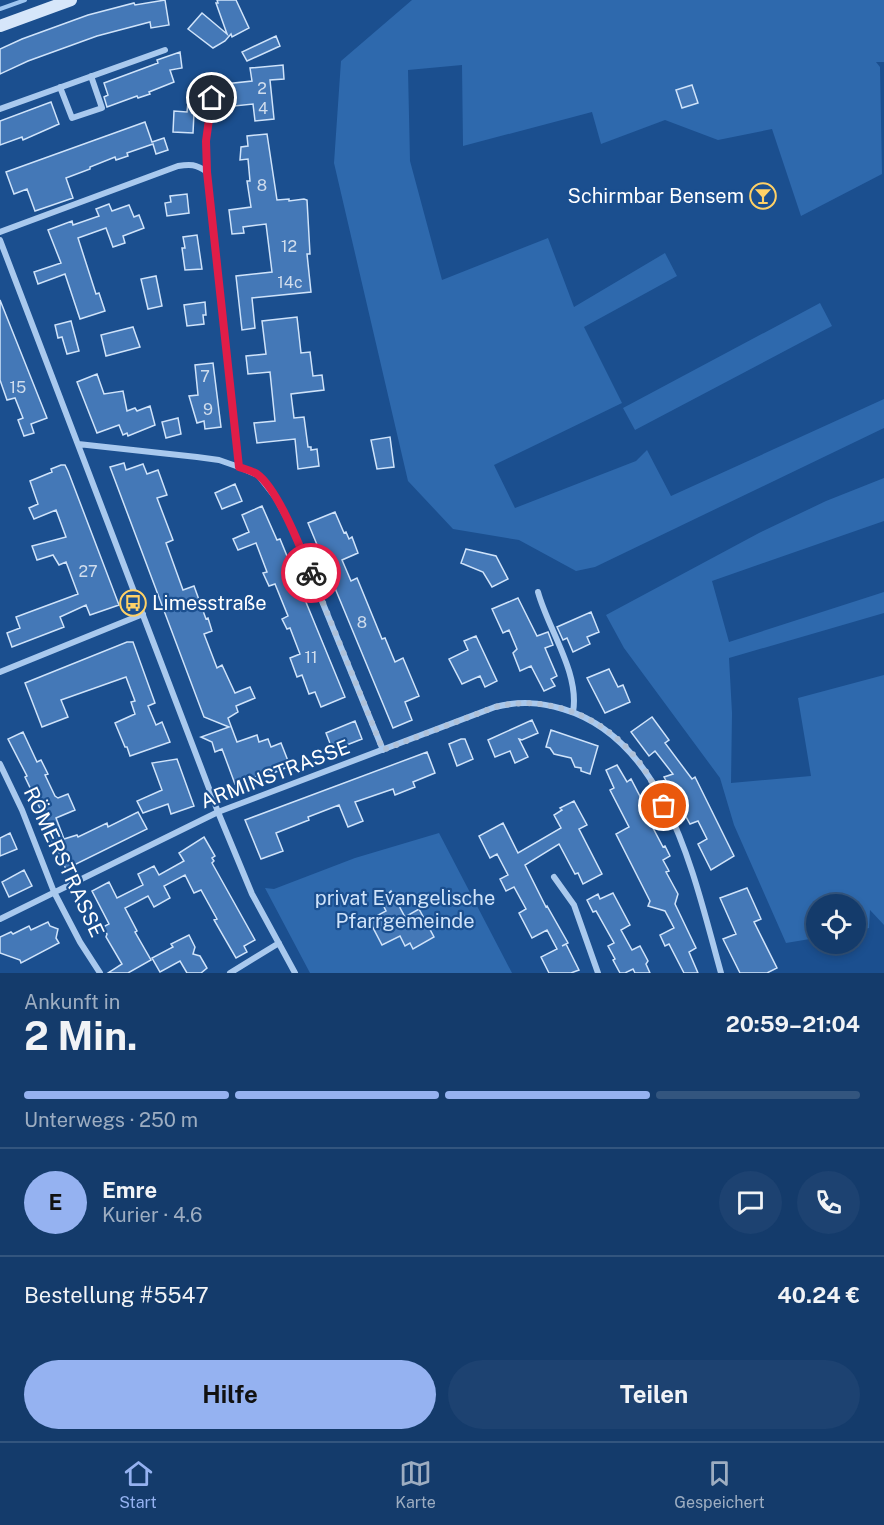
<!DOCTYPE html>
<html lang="de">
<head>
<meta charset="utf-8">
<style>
  body { margin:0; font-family:"Public Sans",sans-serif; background:#1d4271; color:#f1f3f6; height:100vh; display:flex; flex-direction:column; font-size:22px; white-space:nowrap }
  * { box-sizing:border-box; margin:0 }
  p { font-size:20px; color:#9dadc1 }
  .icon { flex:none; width:33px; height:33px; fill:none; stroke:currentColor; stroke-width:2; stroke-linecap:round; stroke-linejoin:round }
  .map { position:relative; height:973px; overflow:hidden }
  .details { display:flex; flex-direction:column; background:#143b6b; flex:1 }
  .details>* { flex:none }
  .tools { position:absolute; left:806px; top:894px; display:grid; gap:12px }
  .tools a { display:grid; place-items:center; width:60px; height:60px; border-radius:50%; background:#143b6b; box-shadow:0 3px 9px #0003,0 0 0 2px #33557e; font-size:30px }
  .pin { position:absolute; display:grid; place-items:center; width:51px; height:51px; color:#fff; margin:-26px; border:3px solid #fff; border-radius:50%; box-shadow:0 2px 6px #0007 }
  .courier { position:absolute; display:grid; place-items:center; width:60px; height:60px; margin:-30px; border:4px solid #e11d48; border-radius:50%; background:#fff; color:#222; box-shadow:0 2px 8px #0007 }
  .headline em { font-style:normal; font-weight:700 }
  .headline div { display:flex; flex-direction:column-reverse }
  .headline { display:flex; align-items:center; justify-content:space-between; height:102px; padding:0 24px }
  h1 { font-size:39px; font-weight:700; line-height:45px }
  .bar { display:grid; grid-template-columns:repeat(4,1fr); gap:9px 6px; align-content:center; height:72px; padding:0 24px }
  .bar i { height:8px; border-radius:4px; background:#33557e }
  .bar .on { background:#95b2f1 }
  .bar p { grid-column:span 4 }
  .line { display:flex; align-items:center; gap:15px; padding:0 24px; border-top:2px solid #33557e }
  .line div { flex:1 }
  .round { display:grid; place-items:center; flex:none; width:63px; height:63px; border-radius:32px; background:#1d4271 }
  .button { display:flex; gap:12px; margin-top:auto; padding:12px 24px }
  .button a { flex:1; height:69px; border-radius:36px; background:#95b2f1; color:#111; font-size:24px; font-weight:700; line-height:69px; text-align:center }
  .button a+a { background:#1d4271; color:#f1f3f6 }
  .tab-bar { display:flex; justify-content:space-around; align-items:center; height:84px; border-top:2px solid #33557e; background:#143b6b; font-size:16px; color:#9dadc1 }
  .tab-bar a { display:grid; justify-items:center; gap:3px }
  .tab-bar .on { color:#95b2f1 }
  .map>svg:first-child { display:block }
</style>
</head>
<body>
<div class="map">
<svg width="884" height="973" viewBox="0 0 884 973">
  <rect width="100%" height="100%" fill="#1b4f8f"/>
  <path fill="#2e69ad" d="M412,0H884V62H876L880,67L882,174L801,216L772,129L718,140L665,120L601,144L592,112L463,146L462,65L408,70L410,161L442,280L548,238L574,307L665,253L677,276L584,327L622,403L494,465L515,508L636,461L647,450L671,496L884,399V428L595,567L576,571L519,540L453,529L408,481L334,163L341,61Z
    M820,303L832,326L635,430L623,408Z
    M884,478V521L712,581L729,642L884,592V613L729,658L732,713L731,783L811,776L798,698L884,675V925L870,910L869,928L855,931V904H816V938L786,943L734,825L720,778L624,648L606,615L759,533L826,501Z
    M439,833L512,973H310L265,888L274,889L355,858Z"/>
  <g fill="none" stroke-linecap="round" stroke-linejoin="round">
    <path stroke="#9cc4f0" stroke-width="4" d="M0,9L25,0"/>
  </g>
  <path fill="#4478b7" stroke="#cfe3fa" stroke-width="1.5" d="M165,0L169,25L151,28L150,22L97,36L28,61L0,74V49L22,39L88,15L134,3L135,5Z
    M217,0H236L249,28L232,37L231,34L225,41L213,48L188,29L202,13L227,34L216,3H218Z
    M276,36L280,46L247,61L242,52Z
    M180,52L182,68L170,70L174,82L149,92L150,94L138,98L137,96L107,107L104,97L108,95L104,83L158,63L157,60Z
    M283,65L284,79L270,80L274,119L255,121L253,104L215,108L216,96L211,93L207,95L202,113H191H194L193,133L173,132L174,111L187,112L188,102L192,101H203L202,108L206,86L252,81L250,68Z
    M692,85L698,103L682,108L676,90Z
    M51,102L59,124L23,140L22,137L0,145V121Z
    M145,122L152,142L164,138L168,150L156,154L153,144L127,153L128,156L116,160L115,157L90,167V169L66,178L73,198L35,211L27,189L14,194L6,172Z
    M267,134L277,200L289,199V201L304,199L307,200L310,254H307L311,292L252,298L255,328L242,330L236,276L272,272L266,224L243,227L244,233L232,234L229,210L251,207L247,181H250L248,159L240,160L241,147L248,146L247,136Z
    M187,194L189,213L167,216L165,203L171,202L170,196Z
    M109,204L112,211L129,205L134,217L139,215L144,228L123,236L125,243L113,247L106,228L78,238L96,294L99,293L105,311L80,319L65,274L38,284L34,272L61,263L48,230L72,221L73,225L99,216L96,209Z
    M197,235L202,269L185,270L182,248H185L183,237Z
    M156,276L162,306L148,309L141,279Z
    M0,300L47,418L31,424L34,433L24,436L18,420L23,418L15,398L7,400L0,380Z
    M205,302L206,315H203L204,324L187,326L184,305Z
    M297,317L301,353L310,352L313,376L322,375L324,390L291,394L294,418L304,417L308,447H311V450L317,449L319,466L298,469L295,439L257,443L254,423L275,421L270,372L248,374L246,356L266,354L262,321Z
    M71,321L79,351L67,354L62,337L58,338L55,325Z
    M133,327L140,347L106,356L101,335Z
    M213,363L221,427L205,429L204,421L197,423L189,396L198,395L195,365Z
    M97,374L104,394L123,391L127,411L135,408L137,411L150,406L155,425L128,436L127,433L123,435L119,425L97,433L77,382Z
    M178,418L181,434L166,438L162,422Z
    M390,437L394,467L377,469L371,440Z
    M124,463L126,470L143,464L147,474L158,470L167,495L157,498L173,540L166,543L183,590L194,586L206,619L208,618L212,631L204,634L217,668L222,665L235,693L250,687L255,698L236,706L238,712L228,718L237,742L257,735L259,742L268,739L271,747L281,743L290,766L271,774L270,772L258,775L244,784L242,781L235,784L222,749L215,752L212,742L201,737L229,727L204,717L110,467Z
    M61,465H65L68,471L119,605L90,615L86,605L60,617L64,627L12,647L7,633L20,628L16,617L78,594L66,562L59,565L53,555L37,560L32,546L66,537L56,510L34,519L29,508L38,504L30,481L52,472L51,469Z
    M235,484L242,501L222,509L215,493Z
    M262,506L277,540L280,539L345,697L321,707L315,692L309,694L302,675L297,677L290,658L300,654L290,628L287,629L282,619L288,616L275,584L269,586L263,573L267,572L256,543L238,550L233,539L249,532L242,515Z
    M335,512L344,533L346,532L349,539L352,537L358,553L342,560L351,581L357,578L382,639L385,638L395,662L403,658L419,696L405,702L412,720L393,728L308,523Z
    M466,549L496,556L508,579L492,587L483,572L461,563Z
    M518,598L537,636L548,632L553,645L545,648L557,676L551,679L555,686L544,691L531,666L520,671L513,653L517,649L509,630L503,633L492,609Z
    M591,612L599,632L587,637L590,644L573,652L567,638L563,640L557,627Z
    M476,636L497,681L485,687L480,676L462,684L449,659L468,650L464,641Z
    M127,642H133L155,703L148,706L156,725L162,722L170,742L130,756L127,747H125L115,723L135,714L131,702L135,701L126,677L61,700L68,717L42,727L25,683Z
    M609,669L618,687L623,685L630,702L605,713L587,678Z
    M652,717L669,740L665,743L692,779L695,777L734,856L711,870L698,844L707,839L698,821L690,824L664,777L673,774L655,751L649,756L631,732Z
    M532,720L538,733L522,740L519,739L528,757L515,763L510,751L495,757L488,740Z
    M355,721L362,739L339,748L337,743L331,746L326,733Z
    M551,730L598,746L590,774L581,771V768L575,767L571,758L554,754L550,748L546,747Z
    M23,732L37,762L41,760L48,774L45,775L55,796L58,798L68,794L75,810L56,818L64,839L77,835L78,837L107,823L108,827L138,812L147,829L66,869L42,820L45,819L25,777L27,776L8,739Z
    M461,739H465L473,759L457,766L449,744Z
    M427,752L435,773L413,782L415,787L395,795L393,789L355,802L363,821L348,827L339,805L308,817L309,820L276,833L283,851L261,859L245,820Z
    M177,759L194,806L171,814L168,804L143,813L137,801L162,790L152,763Z
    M617,765L627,782L631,779L644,804L641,805L663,847L665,846L670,856L663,860L669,871L666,872L678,894L675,904L696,948L689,952L698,973H684L669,944L665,946L660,935L674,928L665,911L648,906L650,901L616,834L629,827L610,790L614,788L606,770Z
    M574,801L587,825L579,829L602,874L583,884L578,873L575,874L559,844L525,865L546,907L547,906L568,943L562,946L566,944L579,970L571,973H549L541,957L557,949L547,930L532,938L519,913L526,909L514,887L506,891L500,879L508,875L497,854L490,858L479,836L503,823L518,853L561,828L554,815L562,810L560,808Z
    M10,833L17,849L0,856V838Z
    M204,837L215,856L212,858L214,861L212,863L255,940L244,946L247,952L236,958L214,920L217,919L201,890L194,893L185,875L164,886L170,898L154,907L148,896L125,908L137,931L135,932L151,960L128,973H108L122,964L106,937L107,934L103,927L109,924L92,891L109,882L117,898L143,885L138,874L154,866L159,875L184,861L179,853Z
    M24,870L32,886L9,897L2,882Z
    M747,888L761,919L754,922L777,968L767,973H740L723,939L736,934L720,898Z
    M391,891L405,917L419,909L434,937L413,949L410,943L405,946L400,936L382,945L369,920L386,911L381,901Z
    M613,893L630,925L621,930L632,950L640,946L648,961L646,964L650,973H635L633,969L625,973H620L613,960L615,959L608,946L614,943L596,911L593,912L587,900L598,894L600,899Z
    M48,922L50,926L58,929L56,938L59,943L21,963L20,960L0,953V937L11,932L13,934L29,926L31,930Z
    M189,935L195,947L193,954L200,956L207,968L201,973H187L180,961L160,972L152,958L173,947L171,944Z"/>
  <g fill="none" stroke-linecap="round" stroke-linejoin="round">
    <path stroke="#a9c9ee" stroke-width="6" d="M60,87L72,118L102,108L91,76
      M211,98L206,141L207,172L239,467
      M0,109L165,50
      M0,232L178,166C190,164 196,164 207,172
      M0,240L218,812L252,894L295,973
      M78,444L197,457L219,460L239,467L258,475L276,498L292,528L383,750
      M538,592C548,629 580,673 573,712
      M0,672L143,614
      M0,764L22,810L54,892L80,942L100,973
      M554,877L574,905L598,973
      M0,919L218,812L495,707C519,701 539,702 563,709C668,740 695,881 721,973
      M230,973L279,943"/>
    <path stroke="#d6e6fa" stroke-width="12" d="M0,26L71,0"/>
  </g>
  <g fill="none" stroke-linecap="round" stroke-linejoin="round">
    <path stroke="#afc1d8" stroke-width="6" stroke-dasharray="0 10.8" d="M311,573L383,750L495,707C548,694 602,716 636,758C648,772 656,790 664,806"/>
    <path stroke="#e11d48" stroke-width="8" d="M212,98L206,141L207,172L239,467C245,469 252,471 257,474C278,489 301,549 311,573"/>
  </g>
  <defs>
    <g id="bar-ring" transform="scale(1.35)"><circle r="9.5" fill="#1b4f8f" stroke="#ffd166" stroke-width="1.5"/><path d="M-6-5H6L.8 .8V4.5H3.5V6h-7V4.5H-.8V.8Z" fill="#ffd166"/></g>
    <g id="bus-ring" transform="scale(1.35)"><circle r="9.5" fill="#1b4f8f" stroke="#ffd166" stroke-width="1.5"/><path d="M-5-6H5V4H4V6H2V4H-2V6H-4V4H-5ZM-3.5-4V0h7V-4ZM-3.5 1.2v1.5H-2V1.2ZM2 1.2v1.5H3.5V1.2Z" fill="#ffd166"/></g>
  </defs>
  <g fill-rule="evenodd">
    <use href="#bar-ring" x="763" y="196"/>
    <use href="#bus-ring" x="133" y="603"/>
  </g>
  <g text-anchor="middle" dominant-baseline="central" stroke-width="4.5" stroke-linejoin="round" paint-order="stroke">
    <g font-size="16" fill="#d0dded">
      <text x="262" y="88">2</text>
      <text x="263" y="108">4</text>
      <text x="262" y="185">8</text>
      <text x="289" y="246">12</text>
      <text x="290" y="282">14c</text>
      <text x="205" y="376">7</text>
      <text x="18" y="387">15</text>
      <text x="208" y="409">9</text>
      <text x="88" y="571">27</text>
      <text x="362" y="622">8</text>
      <text x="311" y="657">11</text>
    </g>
    <g font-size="20" fill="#fff" stroke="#1b4f8f" text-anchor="end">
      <text x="744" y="196">Schirmbar Bensem</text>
      <text x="152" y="603" text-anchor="start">Limesstraße</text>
    </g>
    <g font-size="20" fill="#fff" stroke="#1b4f8f">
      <text transform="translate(275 774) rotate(-21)">ARMINSTRASSE</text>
      <text transform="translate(64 862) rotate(65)">RÖMERSTRASSE</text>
    </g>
    <g font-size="20" fill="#cfe3fa" stroke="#1b4f8f">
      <text x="405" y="898">privat Evangelische<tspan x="405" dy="23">Pfarrgemeinde</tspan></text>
    </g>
  </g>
</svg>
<div class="tools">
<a><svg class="icon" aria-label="locate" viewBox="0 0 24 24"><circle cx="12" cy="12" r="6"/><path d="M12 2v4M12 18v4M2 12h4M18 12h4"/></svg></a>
</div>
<div class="pin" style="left:664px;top:806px;background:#ea580c"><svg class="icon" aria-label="bag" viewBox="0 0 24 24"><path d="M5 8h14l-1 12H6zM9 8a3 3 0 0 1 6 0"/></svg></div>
<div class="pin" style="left:212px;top:98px;background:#1f2937"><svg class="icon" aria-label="home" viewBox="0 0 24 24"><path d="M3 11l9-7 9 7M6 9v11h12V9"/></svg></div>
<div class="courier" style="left:311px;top:573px"><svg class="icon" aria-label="bike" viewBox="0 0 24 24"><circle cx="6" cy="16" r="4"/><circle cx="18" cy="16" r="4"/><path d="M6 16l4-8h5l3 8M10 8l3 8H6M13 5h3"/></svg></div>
</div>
<section class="details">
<div class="headline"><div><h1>2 Min.</h1><p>Ankunft in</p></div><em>20:59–21:04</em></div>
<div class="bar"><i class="on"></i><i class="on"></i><i class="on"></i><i></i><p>Unterwegs · 250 m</p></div>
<div class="line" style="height:108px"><b class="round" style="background:#95b2f1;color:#111">E</b><div><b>Emre</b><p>Kurier · 4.6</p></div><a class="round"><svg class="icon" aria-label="chat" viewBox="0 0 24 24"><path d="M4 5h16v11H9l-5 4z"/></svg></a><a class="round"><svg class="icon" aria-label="phone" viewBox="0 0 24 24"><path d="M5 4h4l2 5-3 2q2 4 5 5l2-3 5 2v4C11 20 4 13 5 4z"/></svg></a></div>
<div class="line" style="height:78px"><div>Bestellung #5547</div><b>40.24 €</b></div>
<div class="button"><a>Hilfe</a><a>Teilen</a></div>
</section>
<nav class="tab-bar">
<a class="on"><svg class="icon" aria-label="home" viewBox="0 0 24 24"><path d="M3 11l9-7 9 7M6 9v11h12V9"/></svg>Start</a>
<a><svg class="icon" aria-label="map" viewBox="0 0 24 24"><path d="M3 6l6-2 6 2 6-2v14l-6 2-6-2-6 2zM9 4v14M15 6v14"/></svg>Karte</a>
<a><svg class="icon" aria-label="saved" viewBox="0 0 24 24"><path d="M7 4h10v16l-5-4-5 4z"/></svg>Gespeichert</a>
</nav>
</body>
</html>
